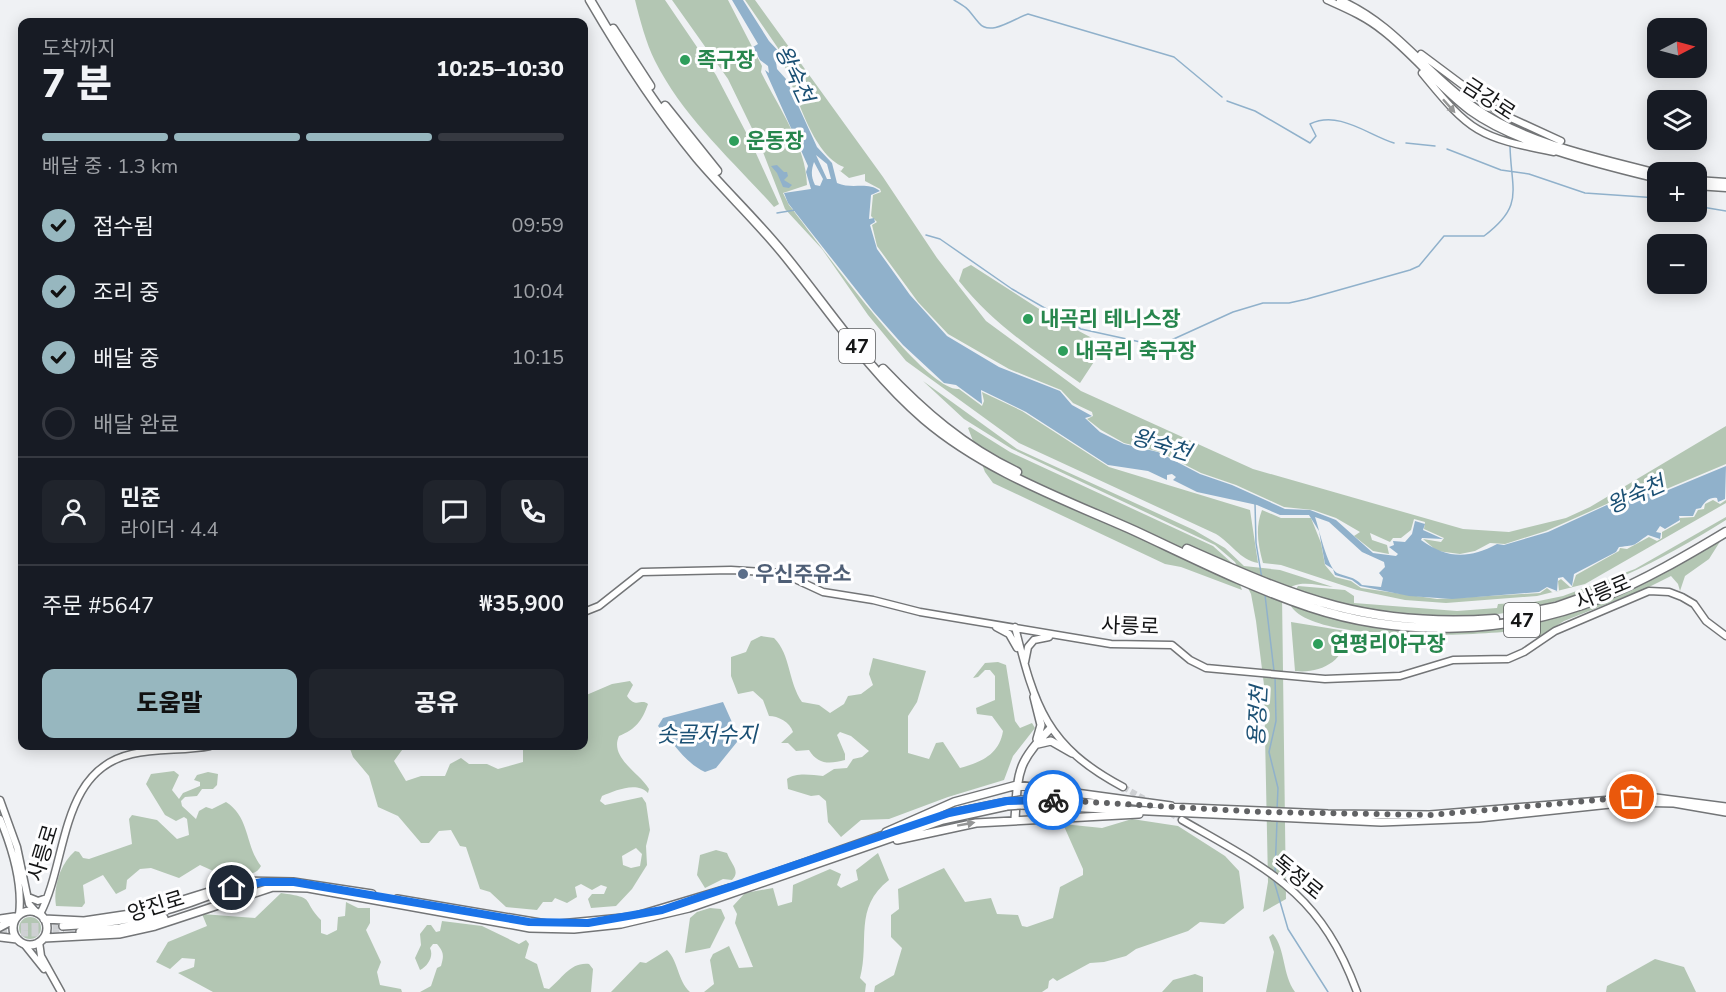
<!DOCTYPE html>
<html lang="ko">
<head>
<meta charset="utf-8">
<style>
  body { margin:0; font-family:"Nunito Sans","Noto Sans KR",sans-serif; background:#20242c; color:#f1f3f6; height:100vh; display:flex; flex-direction:column; font-size:22px; white-space:nowrap }
  * { box-sizing:border-box; margin:0 }
  p { font-size:20px; color:#9ea1a6 }
  .icon { flex:none; width:33px; height:33px; fill:none; stroke:currentColor; stroke-width:2; stroke-linecap:round; stroke-linejoin:round }
  .map { position:relative; flex:1; overflow:hidden }
  .drawer { position:absolute; left:18px; top:18px; width:570px; height:732px; display:flex; flex-direction:column; background:#171b24; border-radius:12px; box-shadow:0 3px 15px #0003 }
  .drawer>* { flex:none }
  .needle { width:39px; rotate:84deg }
  .fabs { position:absolute; left:1647px; top:18px; display:grid; gap:12px }
  .fabs a { display:grid; place-items:center; width:60px; height:60px; border-radius:12px; background:#171b24; box-shadow:0 3px 15px #0003; font-size:30px }
  .pin { position:absolute; display:grid; place-items:center; width:51px; height:51px; color:#fff; margin:-26px; border:3px solid #fff; border-radius:50%; box-shadow:0 2px 6px #0007 }
  .courier { position:absolute; display:grid; place-items:center; width:60px; height:60px; margin:-30px; border:4px solid #1a73e8; border-radius:50%; background:#fff; color:#222; box-shadow:0 2px 8px #0007 }
  .headline em { font-style:normal; font-weight:800 }
  .headline div { display:flex; flex-direction:column-reverse }
  .headline { display:flex; align-items:center; justify-content:space-between; height:102px; padding:0 24px }
  h1 { font-size:39px; font-weight:800; line-height:45px }
  .bar { display:grid; grid-template-columns:repeat(4,1fr); gap:9px 6px; align-content:center; height:72px; padding:0 24px }
  .bar i { height:8px; border-radius:4px; background:#363941 }
  .bar .on { background:#97b7bf }
  .bar p { grid-column:span 4 }
  .line { display:flex; align-items:center; gap:15px; padding:0 24px; border-top:2px solid #363941 }
  .line div { flex:1 }
  .round { display:grid; place-items:center; flex:none; width:63px; height:63px; border-radius:12px; background:#20242c }
  ol { padding:0 24px; list-style:none }
  li { display:flex; align-items:center; gap:18px; height:66px }
  li p { margin-inline-start:auto }
  li .icon { padding:6px; border-radius:50%; background:#97b7bf; color:#111; stroke-width:4 }
  li:last-child { color:#9ea1a6 }
  li i { width:33px; height:33px; border:3px solid #363941; border-radius:50% }
  .action { display:flex; gap:12px; margin-top:auto; padding:12px 24px }
  .action a { flex:1; height:69px; border-radius:12px; background:#97b7bf; color:#111; font-size:24px; font-weight:800; line-height:69px; text-align:center }
  .action a+a { background:#20242c; color:#f1f3f6 }
  .map>svg:first-child { display:block }
</style>
</head>
<body>
<div class="map">
<svg width="1726" height="992" viewBox="0 0 1726 992">
  <rect width="100%" height="100%" fill="#eff1f4"/>
  <path fill="#b3c6b3" fill-rule="evenodd" d="M635,0H665L716,75L750,140L779,204L774,207C733,161 683,117 655,61C646,43 640,20 635,0Z
    M672,0H728L762,66L761,72C778,107 806,145 807,185L783,193L789,205C814,236 924,392 959,389L982,406L984,401L982,392L1022,411L1109,467L1250,510L1258,563C1240,560 1231,543 1216,534L1019,443L906,361L868,315L822,249L785,209L761,147L728,79Z
    M745,0H755L883,177L937,258L986,321L1081,391L1253,469L1463,529L1509,532L1566,518L1590,507L1726,426V464L1664,490L1657,484L1647,491L1627,497L1624,502L1617,500L1615,504L1609,503L1546,531L1505,544L1490,543L1475,551L1460,554L1437,551L1423,539L1441,542L1444,538L1424,529L1425,522L1414,519L1411,530L1401,538H1393L1390,542L1370,533L1372,540L1387,545L1389,554L1373,551L1354,536L1360,532L1336,518L1313,510L1284,507L1236,485L1201,473L1160,452L1124,443L1101,430L1087,419L1093,416L1092,412L1073,403L1061,390L1009,369L948,334L918,302L877,246L872,225L877,222L871,216L873,195L881,192L880,189L865,181V174L849,178L839,170L841,171L844,167C812,155 796,92 783,62L784,57Z
    M971,265L1047,314L1105,345L1080,383C1036,352 992,323 959,281L963,269Z
    M923,381L1017,449L1194,530L1225,548L1244,566L1280,570L1333,587C1313,585 1295,578 1282,595L1286,899L1263,912L1268,882L1264,685L1256,621L1251,594L1235,562L1215,545L1012,449L964,419Z
    M970,427L1010,452L1213,546L1232,563L1242,590L1181,567L1165,564L993,483L985,472L968,428Z
    M1713,500L1720,504L1726,500V503L1585,584L1537,596L1446,603L1405,600L1357,590L1281,565L1263,563C1258,545 1255,528 1262,510L1281,518H1311L1321,543L1325,565L1335,577L1351,581L1361,588L1437,599L1540,593L1547,588L1552,592L1559,591L1558,581L1561,579L1570,587H1572L1576,575L1619,551L1620,548L1627,549L1649,537L1657,541L1662,538V532L1680,522V518L1694,517L1698,510L1704,509L1705,504Z
    M1726,517V520C1611,592 1501,637 1363,610C1343,606 1324,599 1305,594L1300,608C1401,645 1524,639 1621,595C1655,579 1688,560 1721,540L1709,559L1685,576L1680,591L1678,584L1671,576L1647,588L1564,621L1539,637L1535,628C1497,636 1299,646 1289,601L1298,586L1345,590L1354,596V603L1457,611L1497,608L1498,604L1534,602L1563,596L1635,569Z
    M1291,622L1346,631C1348,660 1321,674 1295,671Z
    M761,636L774,638C791,655 788,682 802,702L819,705L830,713L844,704L848,696L861,694L873,685L869,674L873,658L926,671L917,702L908,716V753L929,759L936,743L943,742L960,768C981,762 999,755 1003,731L992,716L977,714L976,708L995,700V676L990,670H985L978,677L973,678L985,663L998,662L1006,665L1015,721L1020,728L1032,723L1035,728L1013,756L1004,780L948,797L889,819L861,820L841,837L828,822L826,801L819,795L811,796L788,789L787,779C796,772 812,775 823,776L834,769L847,768L853,759L862,757L869,751L851,736L840,732L837,735L845,754V760C830,764 818,765 809,750L796,751L788,743H781L793,732C790,722 778,716 769,716L763,700L753,691L738,694L731,676V657L746,652L751,641Z
    M630,681L633,685L627,696C636,709 641,698 648,704C642,721 636,729 619,736C609,758 640,773 649,789L648,793C636,781 615,791 602,796L600,801L605,805L642,797L646,803L650,830L646,846L647,865L632,889L616,906L591,908L588,899L592,894H604L607,887L601,885L592,890L581,884L575,887L577,897L567,903L555,898L552,902H543L537,910L506,907L490,892L480,889L466,847L460,846L451,830L439,831L429,843H421L398,816L378,807L369,776L353,757L349,746H405L394,761L406,781L421,776H445L450,764L461,758L469,764H487L498,769L523,762V746H584V696L612,684ZM636,848L642,854L640,866L631,868L623,865L622,856Z
    M174,771L179,775L172,790L179,799L183,793L200,786V782L194,780L197,775L208,772L218,774L217,785L213,789H202L197,796L185,797L181,801L182,806L196,819L199,811L206,807L212,809L226,802C250,817 245,846 261,866C253,880 242,870 231,870C227,871 224,873 220,874L200,865L179,878L151,868L140,869L127,880L126,889L116,894L103,875L83,885L85,903L82,907L56,906C53,887 60,864 75,851L79,852L83,858L89,859L132,844L129,819L132,815L157,820L177,839L189,835L187,819L184,817L176,821L165,815L146,784L151,774Z
    M1132,819L1178,826L1225,856L1239,871L1244,908L1224,924L1200,922L1188,931L1136,949L1126,956L1104,962L1090,963L1057,981L1053,978L1049,981L1048,988L1042,992H874L875,986L894,975L902,948L891,937V915L899,909L898,889L944,868L965,902L991,898L997,914L1018,915L1022,926L1027,927L1053,918L1060,887L1083,875V869L1063,824L1102,828Z
    M716,850L727,853C731,864 741,871 732,880L723,879L705,888L697,875L700,855Z
    M878,853L889,880C853,908 870,941 860,978L866,984L865,992H704L714,984L710,960L713,954L729,946L739,968L753,967L735,923L737,914L733,906L745,893L773,888L778,906L792,902L793,885L830,869L841,874L837,885L841,888L858,880L856,870Z
    M281,893C317,898 301,899 321,920V933L327,935L337,930L338,917L345,916L346,902L358,908H370V923L366,930L381,962L377,972L380,985L401,989L402,992H213L178,973L194,967L195,959L182,958L170,969L156,962L168,942L207,926L202,914L255,918Z
    M710,908L721,909L725,918L710,948L685,953L690,918L697,912Z
    M19 928a11 11 0 1 1 22 0a11 11 0 1 1-22 0Z
    M442,921L482,926L519,944L526,940L529,944L525,958L537,964L544,988L549,989C562,979 570,962 589,964L593,969L591,992H420L431,986L437,968L441,966C444,956 444,952 437,944H433L430,948C434,956 428,966 420,970L415,958L421,945L420,934L427,925H431L436,932L440,931Z
    M1273,934C1286,950 1282,974 1295,992H1266L1274,952L1269,937Z
    M667,950C679,962 677,980 690,992H611L640,962L646,963Z
    M1655,959L1684,967L1696,992H1606L1607,986Z
    M1195,974L1203,977V992H1162L1173,980Z"/>
  <path fill="#90b1cb" fill-rule="evenodd" d="M732,0H743L769,41L783,56L782,62L775,55L777,69L786,79L817,147L832,163L837,183C853,190 867,181 880,191L871,195L869,219L874,218L875,222L870,225L877,249L910,295L947,336L999,367L1060,391L1072,405L1092,416L1085,418L1100,432L1124,444L1158,452L1200,474L1232,485L1285,509L1310,510L1336,520L1373,553L1396,556L1398,554L1389,547L1394,545L1393,541L1405,542L1412,534L1415,521L1425,524L1423,530L1443,539L1422,538L1421,540C1447,559 1469,559 1497,544L1504,545L1548,532L1609,504L1614,506L1617,501L1621,504L1627,498L1650,493L1659,485L1661,493L1726,466L1725,499L1718,502L1717,498C1710,497 1705,501 1701,508L1696,509L1693,516H1679L1680,520L1665,529L1660,526L1656,532L1661,533L1660,539L1648,535C1632,546 1638,545 1619,547L1616,552L1574,574L1572,586L1563,577L1558,578L1557,591L1547,587L1539,592L1452,599L1409,596L1360,586L1352,580L1335,575L1333,569L1325,564L1319,531L1309,515H1280L1257,505L1197,492L1173,480L1176,477L1172,474L1167,475V480L1148,471L1108,465L1026,412L981,390L982,404L956,385L944,383L903,345L873,311L788,203L784,193L811,189L806,172L808,166L765,70L769,73L768,66L760,60L753,47L758,44ZM816,155L827,164L831,179H827ZM814,162L823,179L820,186L815,185C811,177 811,171 814,162ZM1315,517L1329,522L1362,552L1384,562L1385,567L1379,573L1383,578L1381,587L1362,585C1354,576 1346,577 1337,573C1327,567 1319,528 1315,517Z
    M777,165L784,172H787L788,176L784,180L792,185L789,188L783,187L777,173L771,166Z
    M723,702L735,729L737,742L716,768L705,772C685,763 672,741 658,726L663,718Z"/>
  <g fill="none" stroke-linecap="round" stroke-linejoin="round">
    <path stroke="#90b1cb" stroke-width="1.5" d="M954,0C971,10 967,9 979,23C990,37 1015,18 1028,14L1174,57L1222,97
      M1227,101L1255,111L1310,143L1316,136L1310,124C1339,110 1368,135 1394,143
      M1508,114L1510,106
      M1406,143L1435,146
      M1447,149L1501,170L1529,174L1585,193L1658,198
      M1696,206L1726,211
      M777,213L795,210
      M926,235L940,239L1012,289L1081,329L1145,343L1167,342L1233,312L1263,303H1289L1307,299L1410,270L1419,266L1444,236H1484C1525,205 1511,191 1510,146
      M1255,503L1256,543L1262,579
      M1265,595L1274,671
      M1275,675L1276,721L1269,752L1278,788L1277,810
      M1275,873L1277,821
      M1274,881L1288,929L1328,992"/>
    <path stroke="#ced0d3" stroke-width="6" stroke-dasharray="6 3" stroke-linecap="butt" d="M1123,787L1182,820"/>
    <path stroke="#ced0d3" stroke-width="7" stroke-dasharray="7 3.5" stroke-linecap="butt" d="M0,927L63,926
      M0,933H64"/>
    <g stroke="#737577" stroke-width="9">
      <path id="tertiary" d="M1327,0C1347,9 1366,17 1383,31C1414,55 1438,87 1470,111C1517,145 1601,165 1658,179
        M1340,0C1397,25 1426,74 1476,108C1526,143 1599,158 1658,173
        M1421,54L1500,113L1561,141
        M1422,73C1471,133 1478,137 1554,152
        M1696,180L1726,182
        M1696,186L1726,188
        M584,612L599,606L642,572L731,570L782,573L823,592L873,600L920,612L1111,644L1172,645L1190,660L1206,668L1325,679L1400,676L1453,660L1508,659L1524,652L1555,631L1649,591L1669,592L1682,597L1694,604L1706,621L1726,636
        M996,627L1009,634L1017,648
        M1015,627C1035,707 1046,746 1123,787
        M1025,662L1028,647L1034,640L1049,637
        M0,800L17,847L29,904L37,913
        M0,819C12,848 23,883 19,915
        M1182,820C1269,870 1320,892 1357,992
        M28,897L38,901L47,898
        M40,914C68,861 59,770 132,754C158,748 185,751 210,746
        M39,942L41,956L61,992
        M24,944L44,969"/>
    </g>
    <g stroke="#737577" stroke-width="10">
      <path id="secondary" d="M1034,697L1041,725L1037,739
        M1038,744L1051,741L1072,753
        M1021,800L1122,804
        M1021,805L1381,822L1479,818L1629,802L1674,803L1726,812
        M1166,807L1328,814L1430,815L1648,797L1726,807
        M939,816L1007,802
        M1015,819C1018,773 1016,763 1050,729
        M886,832L954,802L1017,785L1171,806
        M897,840L976,823L1139,814
        M744,884L892,832
        M397,899L546,924
        M13 928a17 17 0 1 1 34 0a17 17 0 1 1-34 0Z
        M0,919L14,917
        M44,919L84,921L144,912L244,881L293,882L372,894
        M560,924L633,917L730,888
        M63,926C115,924 159,915 208,896
        M0,927L15,919
        M80,932L120,928L164,918
        M0,937L17,939
        M44,938L119,934L155,926L273,887L308,888L530,928L574,929L621,924L689,908L943,820L1007,806"/>
    </g>
    <g stroke="#737577" stroke-width="11">
      <path id="trunk" d="M590,0C622,55 656,108 697,158C724,190 755,219 782,252C828,308 869,372 924,419C985,471 1063,499 1135,531C1193,558 1250,587 1310,607C1403,638 1511,634 1601,598C1645,580 1686,556 1726,532
        M613,29L650,86
        M665,106L717,171
        M883,369C923,411 964,447 1017,472
        M1187,549C1299,599 1369,628 1495,619
        M1516,615L1556,607L1610,588"/>
    </g>
    <use href="#tertiary" stroke="#fff" stroke-width="6"/>
    <use href="#secondary" stroke="#fff" stroke-width="7"/>
    <use href="#trunk" stroke="#fff" stroke-width="8"/>
    <g stroke="#737577" stroke-width="10" stroke-linecap="butt">
      <path id="secondary-bridge" d="M1007,802L1021,800
        M1007,806L1021,805"/>
    </g>
    <use href="#secondary-bridge" stroke="#fff" stroke-width="7"/>
  </g>
  <defs><path id="oneway-solid" d="M-6-.8H1V-3.2L6.5 0L1 3.2V.8H-6Z" transform="scale(1.5)"/></defs>
  <g fill="#959696">
    <use href="#oneway-solid" transform="translate(1449 106) rotate(48)"/>
    <use href="#oneway-solid" transform="translate(966 824) rotate(-10)"/>
  </g>
  <g fill="none" stroke-linecap="round" stroke-linejoin="round">
    <path stroke="#616264" stroke-width="6" stroke-dasharray="0 10.8" d="M1053,800L1261,812L1430,815L1632,797"/>
    <path stroke="#1a73e8" stroke-width="8" d="M232,888L262,882H294L529,922L588,923L662,910L949,813L1007,801L1053,800"/>
  </g>
  <g fill="#2e9e5b" stroke="#fefeff" stroke-width="2">
    <circle cx="685" cy="60" r="6"/>
    <circle cx="734" cy="141" r="6"/>
    <circle cx="1028" cy="319" r="6"/>
    <circle cx="1063" cy="351" r="6"/>
    <circle cx="1318" cy="644" r="6"/>
  </g>
  <circle fill="#5c6f8a" stroke="#fefeff" stroke-width="2" cx="743" cy="574" r="6"/>
  <g text-anchor="middle" dominant-baseline="central" stroke-width="6" stroke-linejoin="round" paint-order="stroke">
    <g fill="#fefeff" stroke="#5a5b5c" stroke-width="1.5">
      <rect x="839" y="329" width="36" height="34" rx="4.5"/>
      <rect x="1504" y="603" width="36" height="34" rx="4.5"/>
    </g>
    <g font-size="20" font-weight="bold" fill="#141516">
      <text x="857" y="346">47</text>
      <text x="1522" y="620">47</text>
    </g>
    <g font-size="21" font-weight="bold" fill="#27864d" stroke="#fefeff" text-anchor="start">
      <text x="697" y="60">족구장</text>
      <text x="746" y="141">운동장</text>
      <text x="1040" y="319">내곡리 테니스장</text>
      <text x="1075" y="351">내곡리 축구장</text>
      <text x="1330" y="644">연평리야구장</text>
    </g>
    <g font-size="21" fill="#141516" stroke="#fefeff">
      <text transform="translate(1489 99) rotate(33)">금강로</text>
      <text transform="translate(1603 592) rotate(-23)">사릉로</text>
      <text transform="translate(1130 626) rotate(2)">사릉로</text>
      <text transform="translate(43 853) rotate(-73)">사릉로</text>
      <text transform="translate(1298 877) rotate(39)">독정로</text>
      <text transform="translate(156 906) rotate(-17)">양진로</text>
    </g>
    <g font-size="21" font-weight="bold" fill="#4e5e75" stroke="#fefeff" text-anchor="start">
      <text x="755" y="574">우신주유소</text>
    </g>
    <g font-size="22" font-style="italic" fill="#1b5074" stroke="#fefeff">
      <text transform="translate(794 74) rotate(65)">왕숙천</text>
      <text transform="translate(1161 445) rotate(17)">왕숙천</text>
      <text transform="translate(1636 495) rotate(-24)">왕숙천</text>
      <text transform="translate(1258 716) rotate(-87)">용정천</text>
      <text x="707" y="735">솟골저수지</text>
    </g>
  </g>
</svg>
<div class="fabs">
<a><svg class="needle" viewBox="-14 -14 28 28"><path d="M0-13l5 13h-10z" fill="#e53935"/><path d="M0 13l5-13h-10z" fill="#9ea1a6"/></svg></a>
<a><svg class="icon" aria-label="layers" viewBox="0 0 24 24"><path d="M12 4l9 5-9 5-9-5zM3 14l9 5 9-5"/></svg></a>
<a>+</a>
<a>−</a>
</div>
<div class="pin" style="left:1632px;top:797px;background:#ea580c"><svg class="icon" aria-label="bag" viewBox="0 0 24 24"><path d="M5 8h14l-1 12H6zM9 8a3 3 0 0 1 6 0"/></svg></div>
<div class="pin" style="left:232px;top:888px;background:#1f2937"><svg class="icon" aria-label="home" viewBox="0 0 24 24"><path d="M3 11l9-7 9 7M6 9v11h12V9"/></svg></div>
<div class="courier" style="left:1053px;top:800px"><svg class="icon" aria-label="bike" viewBox="0 0 24 24"><circle cx="6" cy="16" r="4"/><circle cx="18" cy="16" r="4"/><path d="M6 16l4-8h5l3 8M10 8l3 8H6M13 5h3"/></svg></div>
<section class="drawer">
<div class="headline"><div><h1>7 분</h1><p>도착까지</p></div><em>10:25–10:30</em></div>
<div class="bar"><i class="on"></i><i class="on"></i><i class="on"></i><i></i><p>배달 중 · 1.3 km</p></div>
<ol>
<li><svg class="icon" aria-label="check" viewBox="0 0 24 24"><path d="M5 12l5 5 9-10"/></svg>접수됨<p>09:59</p></li>
<li><svg class="icon" aria-label="check" viewBox="0 0 24 24"><path d="M5 12l5 5 9-10"/></svg>조리 중<p>10:04</p></li>
<li><svg class="icon" aria-label="check" viewBox="0 0 24 24"><path d="M5 12l5 5 9-10"/></svg>배달 중<p>10:15</p></li>
<li><i></i>배달 완료</li>
</ol>
<div class="line" style="height:108px"><a class="round"><svg class="icon" aria-label="person" viewBox="0 0 24 24"><circle cx="12" cy="8" r="4"/><path d="M4 21q1-7 8-7t8 7"/></svg></a><div><b>민준</b><p>라이더 · 4.4</p></div><a class="round"><svg class="icon" aria-label="chat" viewBox="0 0 24 24"><path d="M4 5h16v11H9l-5 4z"/></svg></a><a class="round"><svg class="icon" aria-label="phone" viewBox="0 0 24 24"><path d="M5 4h4l2 5-3 2q2 4 5 5l2-3 5 2v4C11 20 4 13 5 4z"/></svg></a></div>
<div class="line" style="height:78px"><div>주문 #5647</div><b>₩35,900</b></div>
<div class="action"><a>도움말</a><a>공유</a></div>
</section>
</div>
</body>
</html>
